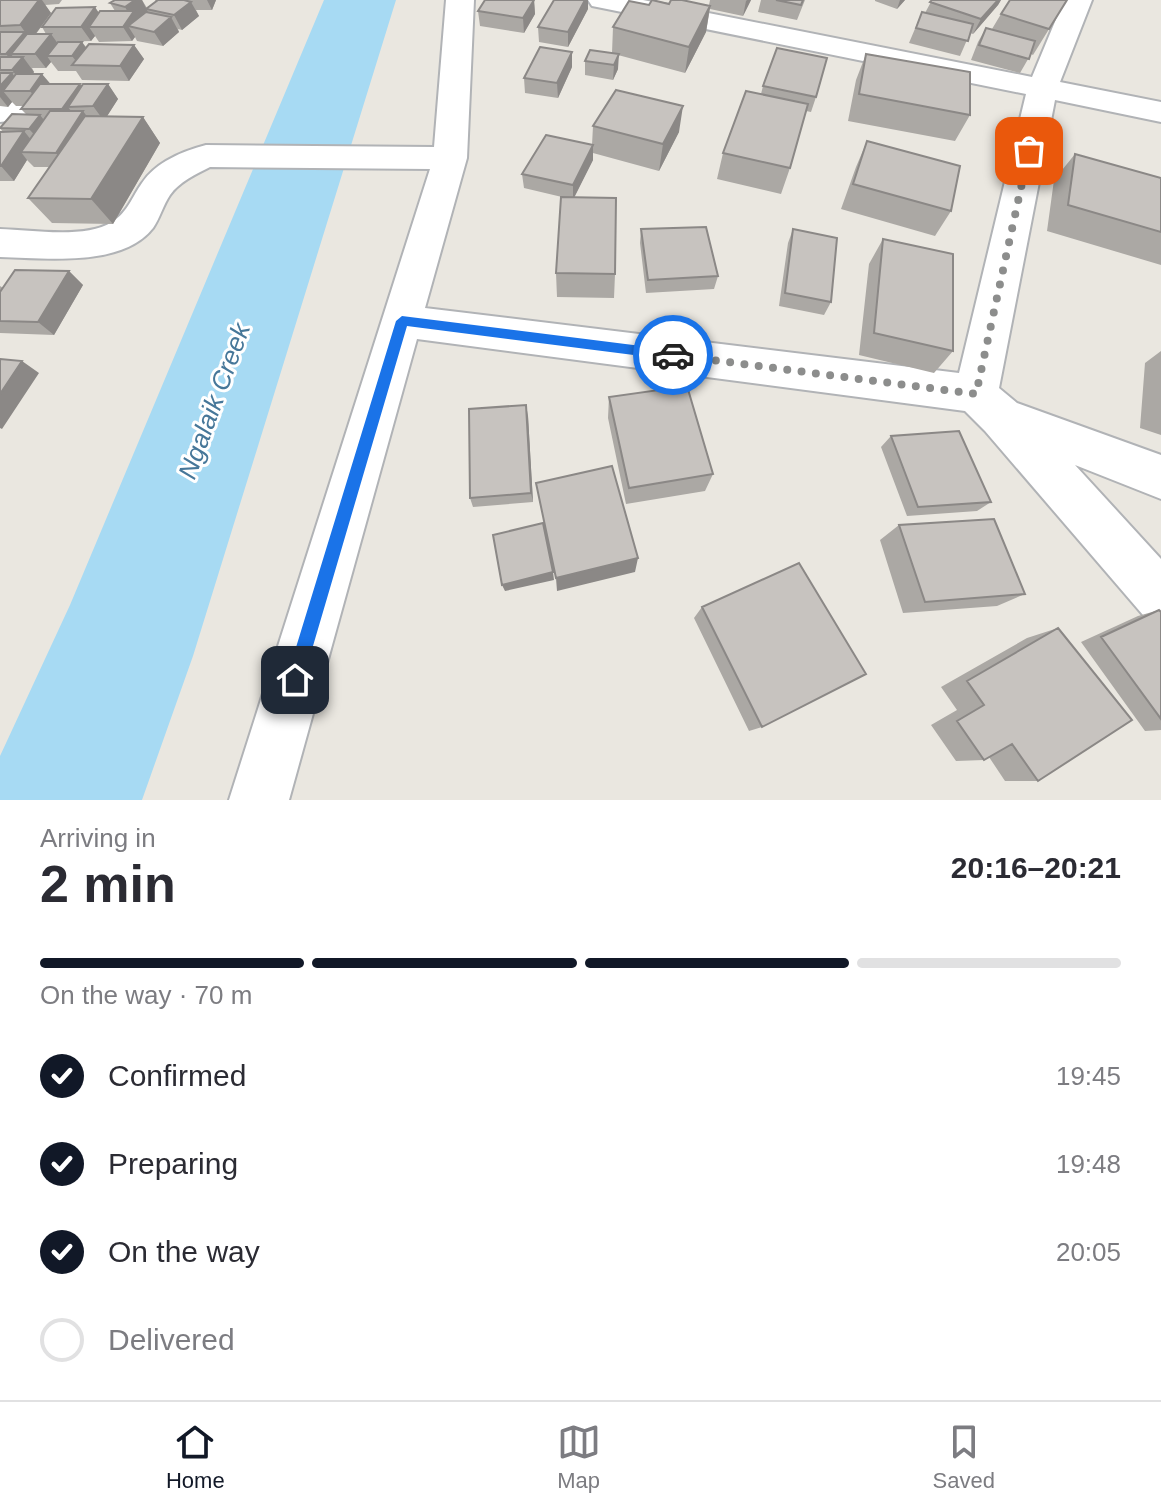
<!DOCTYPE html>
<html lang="en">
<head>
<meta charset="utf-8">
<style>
  body { margin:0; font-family:Arial,sans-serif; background:#f2f2f3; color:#2b2b33; height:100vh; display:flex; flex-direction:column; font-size:30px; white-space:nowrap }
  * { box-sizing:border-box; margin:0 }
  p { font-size:26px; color:#7c7c81 }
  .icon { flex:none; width:44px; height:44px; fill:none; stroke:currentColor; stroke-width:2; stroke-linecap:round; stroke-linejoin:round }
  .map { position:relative; height:800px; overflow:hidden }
  .drawer { display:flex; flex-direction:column; background:#fff; flex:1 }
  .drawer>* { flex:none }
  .pin { position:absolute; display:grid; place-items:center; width:68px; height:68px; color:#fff; margin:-34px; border-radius:16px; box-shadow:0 4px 12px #0006 }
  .courier { position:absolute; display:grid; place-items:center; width:80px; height:80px; margin:-40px; border:6px solid #1a73e8; border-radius:50%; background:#fff; color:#222; box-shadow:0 2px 10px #0007 }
  .head em { font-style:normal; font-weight:800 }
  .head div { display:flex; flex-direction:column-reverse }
  .head { display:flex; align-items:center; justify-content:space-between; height:136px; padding:0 40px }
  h1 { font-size:52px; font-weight:800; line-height:60px }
  .bar { display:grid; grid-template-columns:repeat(4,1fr); gap:12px 8px; align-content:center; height:96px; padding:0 40px }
  .bar i { height:10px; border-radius:6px; background:#e1e1e2 }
  .bar .on { background:#111827 }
  .bar p { grid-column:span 4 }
  ol { padding:0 40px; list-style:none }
  li { display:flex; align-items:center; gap:24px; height:88px }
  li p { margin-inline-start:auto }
  li .icon { padding:8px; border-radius:50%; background:#111827; color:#fff; stroke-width:4 }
  li:last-child { color:#7c7c81 }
  li i { width:44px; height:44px; border:4px solid #e1e1e2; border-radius:50% }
  .dock { display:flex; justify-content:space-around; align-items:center; height:112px; border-top:2px solid #e1e1e2; background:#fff; font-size:22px; color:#7c7c81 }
  .dock a { display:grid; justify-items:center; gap:4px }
  .dock .on { color:#111827 }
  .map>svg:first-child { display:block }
</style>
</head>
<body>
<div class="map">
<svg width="1161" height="800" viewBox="0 0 1161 800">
  <rect width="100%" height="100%" fill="#eae7e0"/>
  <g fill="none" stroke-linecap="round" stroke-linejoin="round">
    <path fill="#a7daf3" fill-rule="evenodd" d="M324,0H396L193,656L142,800H0V756L70,605Z"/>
    <g stroke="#b1b3b6" stroke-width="4">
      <path id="street" d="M446,0H474L467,158L425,308L959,373L1026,94L602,8L592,6L588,0H643L1032,77L1064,0H1092L1060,82L1161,102V122L1055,100L999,388L1017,403L1161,455V499L1075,465L1161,559V623L1143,615L985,431L965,411L417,339L289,800H229L430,169L210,167C196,174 179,182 170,195C163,205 160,218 153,228C122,268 44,258 0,257V229C31,230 86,239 112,222C128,212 132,197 142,183C156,162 183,151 206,145L434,147Z
        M21,101L32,104L37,111L32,118L0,122V102Z"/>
    </g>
    <use href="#street" fill="#fff" fill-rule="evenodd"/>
  </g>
  <path fill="#aba8a4" d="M0,0H62L59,4L45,5L51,13L36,34H46L42,27L99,13L115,11L110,3L115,0H142L147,8L156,2L155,0H216L212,10H196L199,16L182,30L178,29L179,32L163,46L137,41L135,37L132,41L99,42L95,36L91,41L57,42L58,43L82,42L86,47L134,45L144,59L129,81L82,80L76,71H58L51,62L46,68H32L34,72L33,74L50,84L82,87L108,84L118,99L107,116L143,117L160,143L113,224L52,223L28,198L49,167H34L27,160L14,181H0V132H3L0,128L26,114L21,109L24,106H16L12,102L8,107L0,106Z
    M534,0L535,14L524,33L480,26L478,11Z
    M710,0H751L743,16L710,9L706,32L685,73L618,55V69L613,80L585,75V61L612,53L613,27L649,5H709Z
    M761,0H805L797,20L758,12Z
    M875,0H905L897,9L875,1Z
    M932,0H1001L998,5L973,34L970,33L960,56L909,43L922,12L925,13Z
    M1067,0L1033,55L1031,54L1020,73L971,60L978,42L986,28L992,29L1001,14Z
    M588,9L568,47L539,42L538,27Z
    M866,54L970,115L955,141L848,121L856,80Z
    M572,67L558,98L525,93L524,78Z
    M763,86L816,97L811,112L806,111L790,168L781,194L717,179L723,153L761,94Z
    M593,126L679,132L659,171L593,153V160L574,197L615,274L614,298L557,297L556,273L562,197L524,188L522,174L592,145Z
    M867,141L951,211L935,236L841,209L856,167Z
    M1075,154L1161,178V265L1047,231L1054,180Z
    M641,229L718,276L714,289L646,293L640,243Z
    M793,229L831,302L824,315L779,306L788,243Z
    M883,239L953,351L934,373L859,355L869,264Z
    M69,271L83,285L54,335L0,333V286L3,288Z
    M1161,351V435L1140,428L1145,363Z
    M609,397L713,474L705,491L626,504L608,418Z
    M528,416L533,502L473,507L470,498Z
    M891,436L991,502L977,511L907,516L881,447Z
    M899,525L1025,594L997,606L903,613L880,540Z
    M702,607L762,727L749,731L694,618Z
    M1159,610L1161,612V730L1145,731L1081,642L1138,616Z
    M1058,628L1038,781H1005L989,757L984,760L956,761L931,725L957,710L941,687L1027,638Z"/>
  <path fill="#8b8886" d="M39,0H42L51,13L31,40L11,54L18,63L23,57L34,72L24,85L12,70L16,66L6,54L25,32L20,25Z
    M135,0H142L148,12L128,26L135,37L132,41L123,27L130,16L125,7Z
    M207,0H216L212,10Z
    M534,0L535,14L524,33L523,18Z
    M585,0H588V9L568,47V32Z
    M747,0H751L743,16L746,1Z
    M900,0H905L897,9Z
    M998,0H1001L998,5L973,34L981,19Z
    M191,2L199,16L182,30L174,15Z
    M710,6L706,32L685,73L689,47Z
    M95,7L105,22L89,27L95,36L91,41L81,27Z
    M171,17L179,32L163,46L154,32Z
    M51,34L61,48L47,56L51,62L46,68L35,54Z
    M82,42L92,57L79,65L72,56Z
    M134,45L144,59L129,81L120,66Z
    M572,52V67L558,98L557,83Z
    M619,54L618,69L613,80L614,65Z
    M12,73L23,88L3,91L12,102L8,107L0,97V86Z
    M42,74L54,88L42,106L30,91Z
    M80,84L90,99L68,107L77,119L74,124L62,109Z
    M108,84L118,99L104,121L93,106Z
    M683,106L679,132L659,171L663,144Z
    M83,111L94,126L68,167L56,153Z
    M40,115L52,130L42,143L29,129Z
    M143,117L160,143L113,224L91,199Z
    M24,131L36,146L21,152L27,160L14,181L1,166Z
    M593,145V160L573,200V185Z
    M69,271L83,285L54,335L38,322Z
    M22,361L39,373L2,429L0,428V394Z
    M526,405L528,416L533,502L531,493Z
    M638,558L635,572L557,591L556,578Z
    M553,572L554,580L505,591L502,585Z"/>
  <path fill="#c7c3bf" stroke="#8b8886" stroke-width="2" d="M0,0H39L20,25L0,26Z
    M115,0H135L125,7L110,3Z
    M158,0H184L191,2L174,15L146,9Z
    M485,0H534L523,18L478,11Z
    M554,0H585L568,32L538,27Z
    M652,0L669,4L671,0H682L710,6L689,47L613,27L629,1L649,5Z
    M776,0H803L801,5Z
    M932,0H998L981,19L930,2Z
    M1010,0H1067L1049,29L1001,14Z
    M95,7L81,27H42L56,8Z
    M100,11H134L123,27H89Z
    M146,12L171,17L154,32L128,26Z
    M922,12L973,24L968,41L916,28Z
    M986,28L1035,41L1029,59L979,45Z
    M0,32H25L6,54H0Z
    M27,34H51L35,54H11Z
    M58,42H82L72,56H47Z
    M89,44L134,45L120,66L72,65Z
    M540,47L572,52L557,83L524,78Z
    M777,48L827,58L816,97L763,86Z
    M590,50L619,54L614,65L585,61Z
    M866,54L970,72V115L859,94Z
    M0,57H23L12,70H0Z
    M0,73H12L0,86Z
    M16,74H42L30,91H3Z
    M40,84H80L62,109H21Z
    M83,84H108L93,106L68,107Z
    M616,90L683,106L663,144L593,126Z
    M746,91L808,104L790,168L723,153Z
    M50,111H83L56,153L21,152Z
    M12,114L40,115L29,129L0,128Z
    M85,116L143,117L91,199L28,198Z
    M24,131L1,166H0V132Z
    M546,135L593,145L573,185L522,174Z
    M867,141L960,166L951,211L853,184Z
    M1075,154L1161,178V232L1068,205Z
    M561,197L616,198L615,274L556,273Z
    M706,227L718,276L648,280L641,229Z
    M793,229L837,238L831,302L785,293Z
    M883,239L953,254V351L874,333Z
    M15,270L69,271L38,322L0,321V292Z
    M0,359L22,361L0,394Z
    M687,386L713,474L629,488L609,397Z
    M526,405L531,493L470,498L469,409Z
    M959,431L991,502L918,507L891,436Z
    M612,466L638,558L556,578L536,483Z
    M994,519L1025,594L925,602L899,525Z
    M543,523L553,572L502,585L493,535Z
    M799,563L866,674L762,727L702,607Z
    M1159,610L1161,612V719L1101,637Z
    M1058,628L1132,720L1038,781L1012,744L984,760L957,721L984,705L967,681Z"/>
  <path fill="#1a73e8" d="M402,316L673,350L679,355L673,360L407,326L303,680L300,686L295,688L289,686L286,680L396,321Z"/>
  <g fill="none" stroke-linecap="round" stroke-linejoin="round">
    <path stroke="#8c8d8c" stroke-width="8" stroke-dasharray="0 14.4" d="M673,355L976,394L1029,151"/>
  </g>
  <g text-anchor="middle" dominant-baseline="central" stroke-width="6" stroke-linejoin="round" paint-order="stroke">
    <g font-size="26" font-style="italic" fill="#467799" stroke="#fff">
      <text transform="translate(214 401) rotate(-70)">Ngalaik Creek</text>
    </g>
  </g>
</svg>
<div class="pin" style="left:1029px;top:151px;background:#ea580c"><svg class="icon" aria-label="bag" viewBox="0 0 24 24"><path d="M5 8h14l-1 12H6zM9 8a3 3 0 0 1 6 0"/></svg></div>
<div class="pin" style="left:295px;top:680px;background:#1f2937"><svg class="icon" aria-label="home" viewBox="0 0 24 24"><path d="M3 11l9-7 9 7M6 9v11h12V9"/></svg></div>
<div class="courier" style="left:673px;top:355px"><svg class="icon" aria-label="car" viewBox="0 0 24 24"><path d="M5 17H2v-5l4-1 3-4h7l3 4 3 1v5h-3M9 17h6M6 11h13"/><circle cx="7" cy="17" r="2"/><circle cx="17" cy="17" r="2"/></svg></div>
</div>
<section class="drawer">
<div class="head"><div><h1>2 min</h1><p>Arriving in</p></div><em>20:16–20:21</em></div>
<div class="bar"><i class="on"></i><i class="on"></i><i class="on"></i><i></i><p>On the way · 70 m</p></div>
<ol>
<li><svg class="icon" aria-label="check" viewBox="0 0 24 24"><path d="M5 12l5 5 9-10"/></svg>Confirmed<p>19:45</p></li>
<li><svg class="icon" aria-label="check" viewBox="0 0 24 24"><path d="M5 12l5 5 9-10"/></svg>Preparing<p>19:48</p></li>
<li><svg class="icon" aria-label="check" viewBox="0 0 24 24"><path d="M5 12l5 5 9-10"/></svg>On the way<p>20:05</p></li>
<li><i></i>Delivered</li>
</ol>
</section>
<nav class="dock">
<a class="on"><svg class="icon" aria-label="home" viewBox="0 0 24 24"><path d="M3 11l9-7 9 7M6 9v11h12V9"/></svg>Home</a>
<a><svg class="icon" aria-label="map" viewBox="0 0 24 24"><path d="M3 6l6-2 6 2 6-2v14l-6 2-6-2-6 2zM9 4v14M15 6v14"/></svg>Map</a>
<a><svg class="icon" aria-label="saved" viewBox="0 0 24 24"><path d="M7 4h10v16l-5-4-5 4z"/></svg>Saved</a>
</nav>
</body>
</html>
